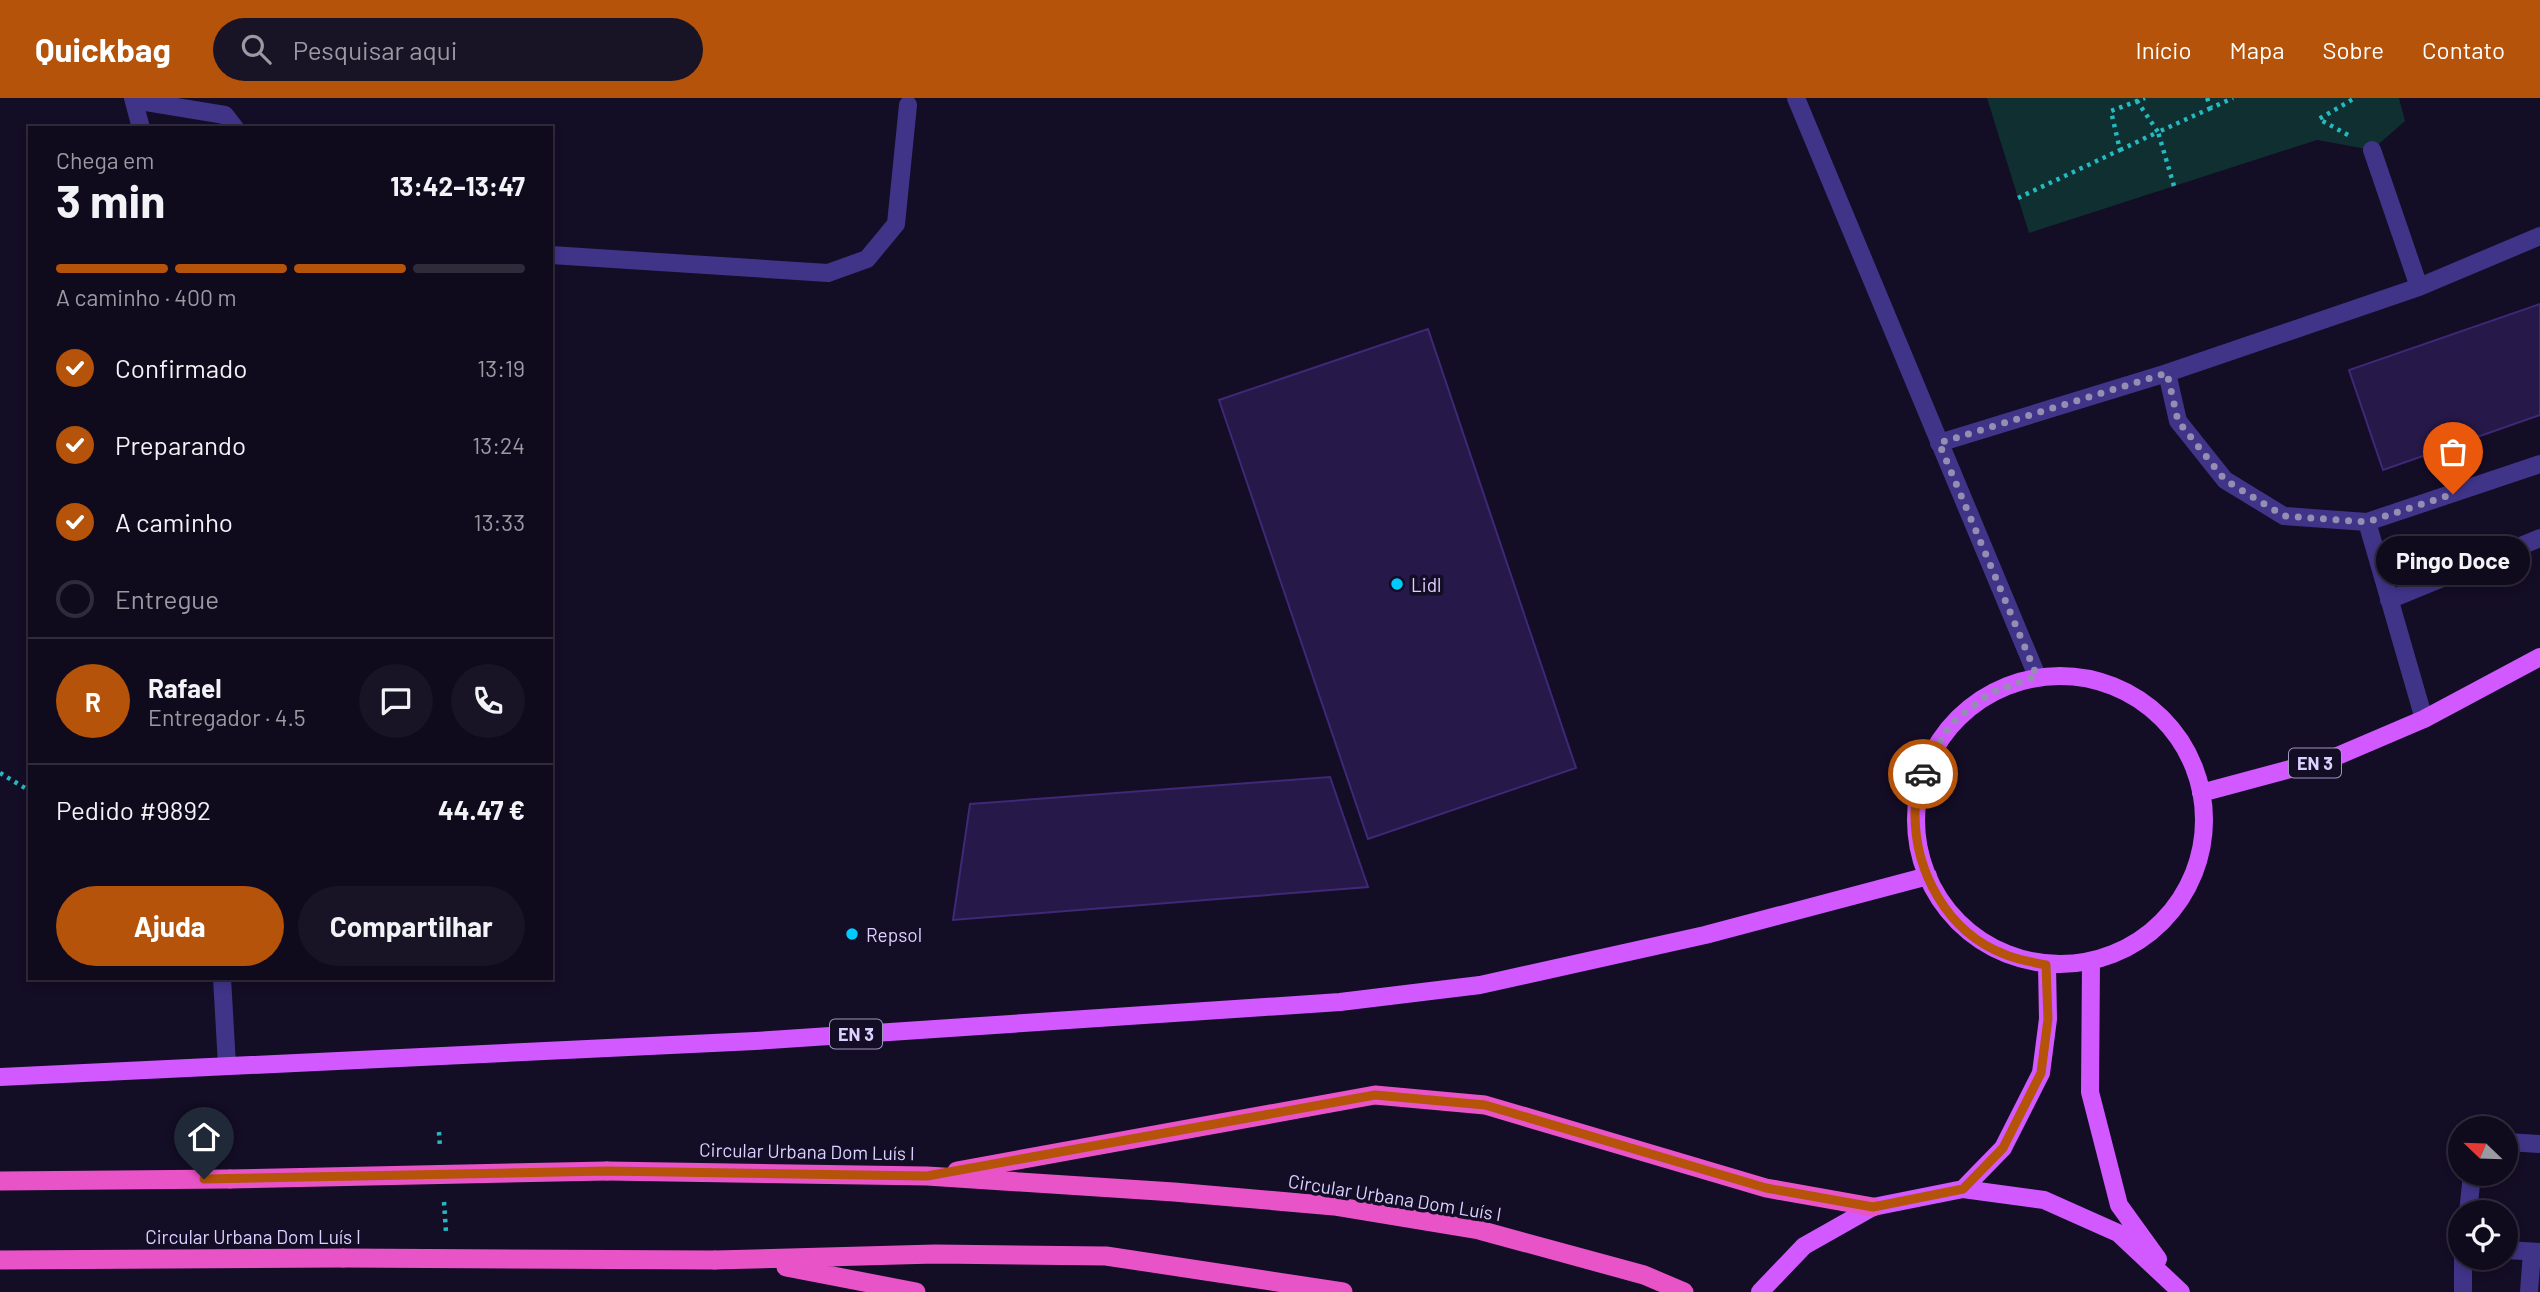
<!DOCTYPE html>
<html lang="pt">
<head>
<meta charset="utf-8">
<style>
  body { margin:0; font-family:Barlow,sans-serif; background:#181325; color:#f1f3f6; height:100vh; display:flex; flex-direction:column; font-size:26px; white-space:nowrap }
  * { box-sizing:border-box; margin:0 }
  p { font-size:23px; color:#9b9aa3 }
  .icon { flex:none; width:38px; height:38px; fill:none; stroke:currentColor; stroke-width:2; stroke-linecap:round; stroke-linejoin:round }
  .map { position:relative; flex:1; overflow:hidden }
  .drawer { position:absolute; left:28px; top:28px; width:525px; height:854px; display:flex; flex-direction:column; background:#0f0a1c; border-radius:0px; box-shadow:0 4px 10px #0003,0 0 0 2px #2f2b3b }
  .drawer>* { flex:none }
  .needle { width:46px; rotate:293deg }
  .fabs { position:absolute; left:2448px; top:1018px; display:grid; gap:14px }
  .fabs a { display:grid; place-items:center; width:70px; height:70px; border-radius:50%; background:#0f0a1c; box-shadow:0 4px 10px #0003,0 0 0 2px #2f2b3b; font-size:35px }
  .pin { position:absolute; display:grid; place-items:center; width:60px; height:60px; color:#fff; margin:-72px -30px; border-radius:50% 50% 50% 0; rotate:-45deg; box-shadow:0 0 7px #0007 }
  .pin .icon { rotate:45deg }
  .courier { position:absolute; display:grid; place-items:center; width:70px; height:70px; margin:-35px; border:5px solid #b45309; border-radius:50%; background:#fff; color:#222; box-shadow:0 2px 9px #0007 }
  .bubble { position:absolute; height:49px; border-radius:24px; background:#0f0a1c; box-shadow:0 4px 10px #0003,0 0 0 2px #2f2b3b; font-size:23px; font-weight:700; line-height:49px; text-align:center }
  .headline em { font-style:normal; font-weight:700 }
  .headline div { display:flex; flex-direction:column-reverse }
  .headline { display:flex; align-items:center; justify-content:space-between; height:119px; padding:0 28px }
  h1 { font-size:46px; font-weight:700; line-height:52px }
  .bar { display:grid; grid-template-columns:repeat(4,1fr); gap:10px 7px; align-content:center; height:84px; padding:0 28px }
  .bar i { height:9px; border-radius:5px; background:#2f2b3b }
  .bar .current { background:#b45309 }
  .bar p { grid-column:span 4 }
  .line { display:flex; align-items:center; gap:18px; padding:0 28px; border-top:2px solid #2f2b3b }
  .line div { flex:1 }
  .round { display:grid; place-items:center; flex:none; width:74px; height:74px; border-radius:37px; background:#181325 }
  ol { padding:0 28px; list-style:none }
  li { display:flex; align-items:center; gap:21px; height:77px }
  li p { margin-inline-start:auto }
  li .icon { padding:7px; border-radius:50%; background:#b45309; color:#fff; stroke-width:4 }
  li:last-child { color:#9b9aa3 }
  li i { width:38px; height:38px; border:4px solid #2f2b3b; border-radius:50% }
  .button { display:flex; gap:14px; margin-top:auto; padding:14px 28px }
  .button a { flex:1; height:80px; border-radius:42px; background:#b45309; color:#fff; font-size:28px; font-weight:700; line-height:80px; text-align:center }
  .button a+a { background:#181325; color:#f1f3f6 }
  header { display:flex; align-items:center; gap:42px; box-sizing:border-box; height:98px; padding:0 35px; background:#b45309; color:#fff }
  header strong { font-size:33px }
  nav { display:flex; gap:38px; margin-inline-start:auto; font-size:24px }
  .search { width:490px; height:63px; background:#181325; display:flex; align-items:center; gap:18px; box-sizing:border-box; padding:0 24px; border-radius:38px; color:#9b9aa3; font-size:26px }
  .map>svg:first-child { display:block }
</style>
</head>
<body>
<header>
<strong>Quickbag</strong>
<div class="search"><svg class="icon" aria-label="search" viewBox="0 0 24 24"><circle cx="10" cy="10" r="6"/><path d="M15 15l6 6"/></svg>Pesquisar aqui</div>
<nav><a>Início</a><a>Mapa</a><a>Sobre</a><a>Contato</a></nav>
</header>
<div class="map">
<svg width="2540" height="1194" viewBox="0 0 2540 1194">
  <rect width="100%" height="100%" fill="#140d26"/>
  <path fill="#0f2f31" d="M1987,0H2399L2405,23L2372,52L2317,42L2029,135Z"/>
  <path fill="#261849" stroke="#3f2876" stroke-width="2" d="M2540,206V317L2383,372L2349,272Z
    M1428,231L1576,670L1368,741L1219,302Z
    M1330,679L1368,789L953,822L970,706Z"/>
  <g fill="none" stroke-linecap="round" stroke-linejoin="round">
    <path stroke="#25bac0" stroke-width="4.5" stroke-dasharray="3.5 5" stroke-linecap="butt" d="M2207,0L2211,10L2233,0
      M2348,37L2319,21L2355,0
      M2120,52L2158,34L2135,0
      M2174,88L2158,34L2211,10
      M2018,100L2120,52L2111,13L2145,0
      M0,675L30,693
      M439,1034L440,1050
      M444,1104L446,1134"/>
    <path stroke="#403489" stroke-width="18" d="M2167,275L2178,323L2225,382L2284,418L2367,424L2540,366
      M2367,424L2424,621
      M2389,502L2540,440
      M2506,1044L2540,1046
      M2468,1115L2472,1076
      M2506,1152L2540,1154
      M2463,1160V1194
      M2529,1194L2532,1154"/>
    <path stroke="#403489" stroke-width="18" d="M133,0L141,30
      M1796,0L2037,578
      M134,2L225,17L235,30
      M2372,52L2419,189
      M551,157L828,175L867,161L896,126L908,7
      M1939,345L2167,275L2419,189L2540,138
      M222,880L227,967"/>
    <path stroke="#d159ff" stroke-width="18" d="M1916 722a144 144 0 1 1 288 0a144 144 0 1 1-288 0Z
      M2201,695L2335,659L2424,621L2540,559
      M2091,864L2090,994L2119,1107L2158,1161
      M0,979L755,943L1340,904L1480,887L1705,837L1928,778
      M1963,1091L2003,1050L2041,975L2048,921L2047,867
      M1760,1194L1804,1148L1873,1109L1963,1091L2044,1102L2118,1135L2181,1194"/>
    <path stroke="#e853c8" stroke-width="19" d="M607,1073L927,1078L1174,1094L1334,1108L1479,1132L1644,1177L1684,1194
      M957,1073L1375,997L1485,1007L1766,1090L1873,1109
      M0,1083L230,1081
      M0,1162L343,1160
      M715,1162L935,1156L1106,1158L1343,1194
      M786,1169L916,1194"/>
    <path stroke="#e853c8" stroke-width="19" d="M230,1081L607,1073
      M343,1160L715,1162"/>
  </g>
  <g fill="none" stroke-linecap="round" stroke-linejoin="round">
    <path stroke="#968db3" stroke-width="7" stroke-dasharray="0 12.6" d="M1923,676L1925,668L1951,626L1990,595L2037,578L1939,345L2167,275L2178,323L2225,382L2284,418L2367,424L2453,396"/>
    <path stroke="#b45309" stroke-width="9" d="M204,1081L607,1073L927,1078L1375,997L1485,1007L1766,1090L1873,1109L1963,1091L2003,1050L2041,975L2048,921L2046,867C2033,864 2017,862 2004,856C1947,834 1914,773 1915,713C1916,701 1921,688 1923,676"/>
  </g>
  <g fill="#00cbfd" stroke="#140d26" stroke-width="2.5">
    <circle cx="1397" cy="486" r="7"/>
    <circle cx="852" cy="836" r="7"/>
  </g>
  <g text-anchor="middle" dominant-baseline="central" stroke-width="7" stroke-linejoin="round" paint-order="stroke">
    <g fill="#140d26" stroke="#a097be" stroke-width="2">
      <rect x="2289" y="650.5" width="52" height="29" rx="5"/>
      <rect x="830" y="921.5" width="52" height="29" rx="5"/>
    </g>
    <g font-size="18" font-weight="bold" fill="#dcd2ff">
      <text x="2315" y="665">EN 3</text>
      <text x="856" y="936">EN 3</text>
    </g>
    <g font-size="19" fill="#dcd2ff" stroke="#140d26" text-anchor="start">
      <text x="1411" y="486">Lidl</text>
      <text x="866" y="836">Repsol</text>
    </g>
    <g font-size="19" fill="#dcd2ff" stroke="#140d26">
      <text transform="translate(807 1053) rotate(1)">Circular Urbana Dom Luís I</text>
      <text transform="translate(1395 1099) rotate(9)">Circular Urbana Dom Luís I</text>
      <text x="253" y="1138">Circular Urbana Dom Luís I</text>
    </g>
  </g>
</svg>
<div class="fabs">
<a><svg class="needle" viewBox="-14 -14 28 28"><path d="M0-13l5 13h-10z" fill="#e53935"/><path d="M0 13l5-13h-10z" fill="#9b9aa3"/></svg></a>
<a><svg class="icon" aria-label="locate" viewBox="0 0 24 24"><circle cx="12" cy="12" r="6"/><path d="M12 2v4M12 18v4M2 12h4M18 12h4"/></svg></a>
</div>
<div class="pin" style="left:2453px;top:396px;background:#ea580c"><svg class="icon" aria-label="bag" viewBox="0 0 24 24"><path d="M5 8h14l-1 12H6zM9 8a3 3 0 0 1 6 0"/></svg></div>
<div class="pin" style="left:204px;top:1081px;background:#1f2937"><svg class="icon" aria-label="home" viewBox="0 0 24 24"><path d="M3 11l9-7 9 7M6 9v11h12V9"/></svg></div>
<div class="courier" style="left:1923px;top:676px"><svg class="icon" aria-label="car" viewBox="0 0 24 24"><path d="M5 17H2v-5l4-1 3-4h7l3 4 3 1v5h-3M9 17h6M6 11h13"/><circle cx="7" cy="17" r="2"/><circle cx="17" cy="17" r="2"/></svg></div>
<div class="bubble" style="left:2376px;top:438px;width:154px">Pingo Doce</div>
<section class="drawer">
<div class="headline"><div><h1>3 min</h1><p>Chega em</p></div><em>13:42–13:47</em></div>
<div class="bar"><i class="current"></i><i class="current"></i><i class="current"></i><i></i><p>A caminho · 400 m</p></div>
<ol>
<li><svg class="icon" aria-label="check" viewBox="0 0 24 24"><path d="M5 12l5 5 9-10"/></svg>Confirmado<p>13:19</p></li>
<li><svg class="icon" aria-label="check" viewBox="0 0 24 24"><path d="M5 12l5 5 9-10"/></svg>Preparando<p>13:24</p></li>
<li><svg class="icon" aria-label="check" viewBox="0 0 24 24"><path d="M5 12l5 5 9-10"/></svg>A caminho<p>13:33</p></li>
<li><i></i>Entregue</li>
</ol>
<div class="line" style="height:126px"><b class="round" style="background:#b45309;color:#fff">R</b><div><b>Rafael</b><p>Entregador · 4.5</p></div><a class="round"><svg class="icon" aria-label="chat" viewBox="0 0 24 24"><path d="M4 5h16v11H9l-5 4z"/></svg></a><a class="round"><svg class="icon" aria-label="phone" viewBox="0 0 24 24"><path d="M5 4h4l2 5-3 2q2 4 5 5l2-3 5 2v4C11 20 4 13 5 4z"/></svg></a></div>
<div class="line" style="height:91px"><div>Pedido #9892</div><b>44.47 €</b></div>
<div class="button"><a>Ajuda</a><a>Compartilhar</a></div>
</section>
</div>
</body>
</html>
